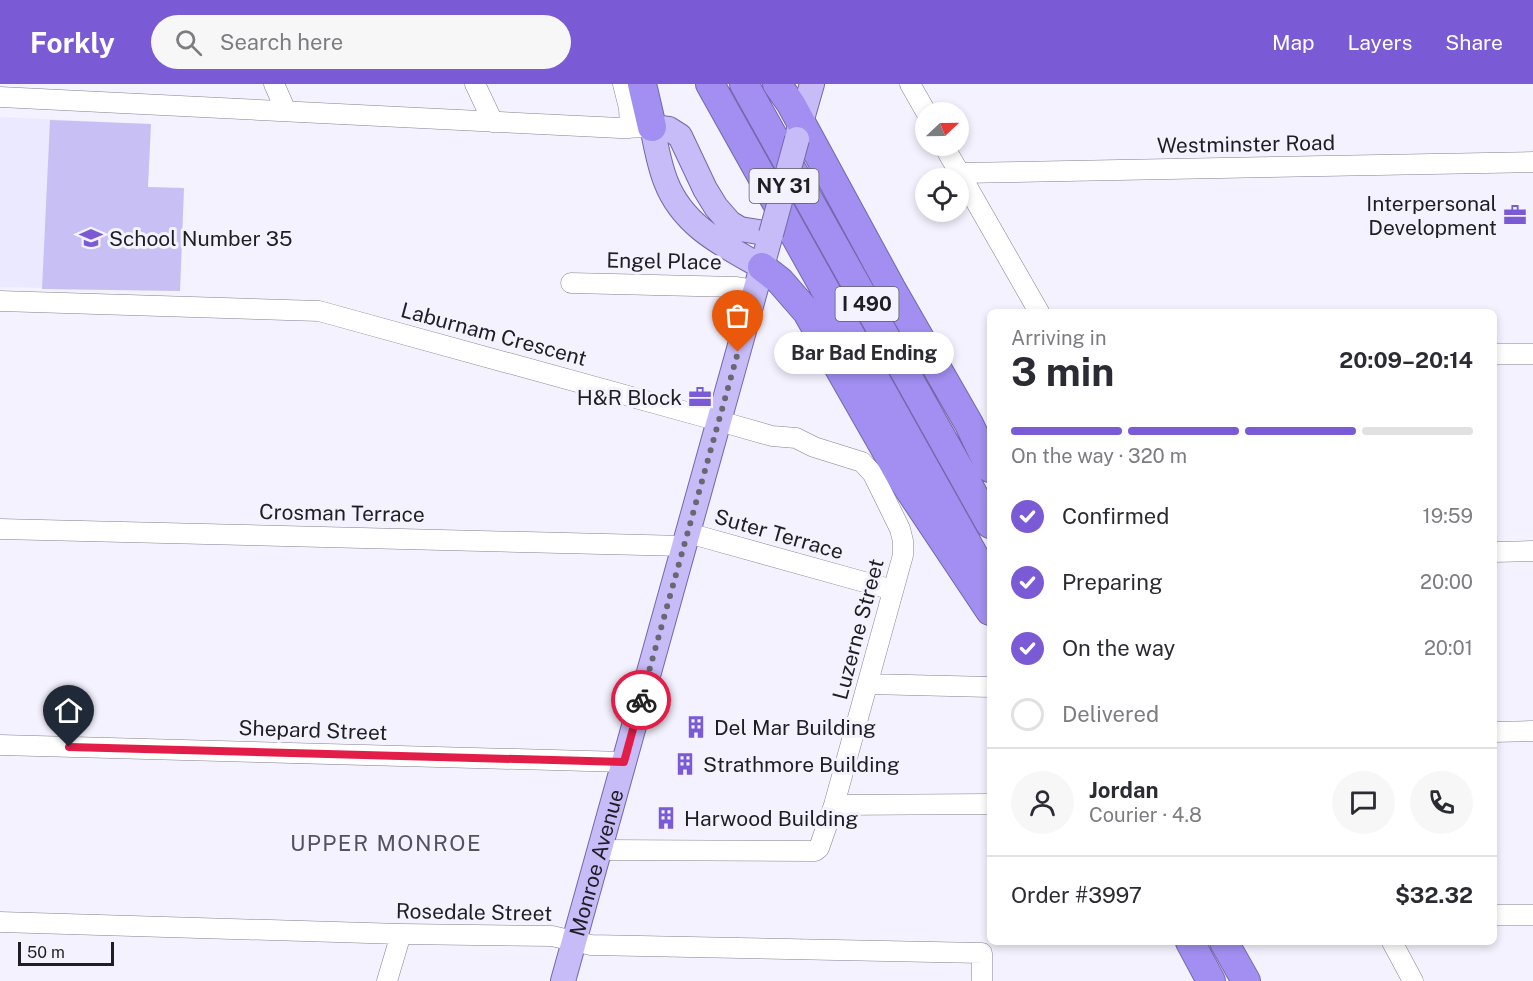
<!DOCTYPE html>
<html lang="en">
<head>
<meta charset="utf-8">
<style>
  body { margin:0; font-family:"Public Sans",sans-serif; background:#f7f7f7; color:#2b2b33; height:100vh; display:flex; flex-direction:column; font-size:22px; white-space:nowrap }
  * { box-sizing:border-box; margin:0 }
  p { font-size:20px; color:#7c7c81 }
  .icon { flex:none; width:33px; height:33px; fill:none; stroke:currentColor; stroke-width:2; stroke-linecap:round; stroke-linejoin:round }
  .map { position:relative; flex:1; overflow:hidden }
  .details { position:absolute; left:987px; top:225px; width:510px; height:636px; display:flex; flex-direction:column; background:#fff; border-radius:9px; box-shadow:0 3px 9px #0003 }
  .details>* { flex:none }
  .needle { width:39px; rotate:68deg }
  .buttons { position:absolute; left:915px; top:18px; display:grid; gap:12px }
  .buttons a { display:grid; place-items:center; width:54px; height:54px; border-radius:50%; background:#fff; box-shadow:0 3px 9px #0003; font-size:30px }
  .scale { position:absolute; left:18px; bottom:15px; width:96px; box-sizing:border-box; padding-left:6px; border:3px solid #1e1e23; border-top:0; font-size:16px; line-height:21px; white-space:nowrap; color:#1e1e23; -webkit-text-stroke:4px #f3f2fe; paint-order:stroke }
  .pin { position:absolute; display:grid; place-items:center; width:51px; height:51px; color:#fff; margin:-62px -26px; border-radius:50% 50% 50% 0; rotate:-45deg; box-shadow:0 0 6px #0007 }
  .pin .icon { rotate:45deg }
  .courier { position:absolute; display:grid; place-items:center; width:60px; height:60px; margin:-30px; border:4px solid #e11d48; border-radius:50%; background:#fff; color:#222; box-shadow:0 2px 8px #0007 }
  .bubble { position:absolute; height:42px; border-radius:21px; background:#fff; box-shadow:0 3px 9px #0003; font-size:20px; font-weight:700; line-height:42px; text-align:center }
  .headline em { font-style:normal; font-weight:700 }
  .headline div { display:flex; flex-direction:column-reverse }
  .headline { display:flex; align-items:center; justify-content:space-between; height:102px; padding:0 24px }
  h1 { font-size:39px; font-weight:700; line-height:45px }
  .bar { display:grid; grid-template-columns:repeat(4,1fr); gap:9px 6px; align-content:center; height:72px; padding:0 24px }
  .bar i { height:8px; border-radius:4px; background:#e1e1e2 }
  .bar .on { background:#7a5ad5 }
  .bar p { grid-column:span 4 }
  .line { display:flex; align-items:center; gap:15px; padding:0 24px; border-top:2px solid #e1e1e2 }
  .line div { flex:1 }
  .round { display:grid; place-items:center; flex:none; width:63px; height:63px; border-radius:32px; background:#f7f7f7 }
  ol { padding:0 24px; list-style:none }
  li { display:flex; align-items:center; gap:18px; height:66px }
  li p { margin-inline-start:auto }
  li .icon { padding:6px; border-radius:50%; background:#7a5ad5; color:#fff; stroke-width:4 }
  li:last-child { color:#7c7c81 }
  li i { width:33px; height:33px; border:3px solid #e1e1e2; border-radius:50% }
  header { display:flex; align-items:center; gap:36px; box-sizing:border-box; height:84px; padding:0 30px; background:#7a5ad5; color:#fff }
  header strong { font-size:28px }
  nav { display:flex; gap:33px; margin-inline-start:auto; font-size:21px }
  .search { width:420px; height:54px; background:#f7f7f7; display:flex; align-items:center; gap:15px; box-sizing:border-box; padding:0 21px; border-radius:33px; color:#7c7c81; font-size:22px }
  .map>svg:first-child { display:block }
</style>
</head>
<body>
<header>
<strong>Forkly</strong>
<div class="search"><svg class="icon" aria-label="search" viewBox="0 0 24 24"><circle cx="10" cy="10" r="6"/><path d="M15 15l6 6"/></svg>Search here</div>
<nav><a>Map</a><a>Layers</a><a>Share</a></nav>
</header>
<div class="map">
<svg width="1533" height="897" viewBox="0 0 1533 897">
  <rect width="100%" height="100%" fill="#f3f2fe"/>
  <path fill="#ebe9ff" d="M0,33L151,40L148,103L184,104L180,207L0,203Z"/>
  <path fill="#c8c0f4" d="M50,36L151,40L148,103L184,104L180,207L42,205Z"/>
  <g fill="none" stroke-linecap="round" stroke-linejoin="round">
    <g stroke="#83828f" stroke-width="21">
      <path id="minor" d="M274,0L286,27
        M475,0L493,38
        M623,0L629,24L630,44
        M910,0L926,28
        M0,13L620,44L652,43
        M944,62L1039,228
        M960,89L1533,78
        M571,199L737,203L755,206
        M0,217L319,227L719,337L772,352L796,354L814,363L862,378L873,390L900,445L903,457V471L834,721L819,764L815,767L600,766
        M1494,270H1533
        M0,445L684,462
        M688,449L893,506
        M1494,468L1533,467
        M868,600L990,603
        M1494,648L1533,647
        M0,661L624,678
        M834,721L990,720
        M1494,831H1533
        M0,838L401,850L552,852L591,861L982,869V897
        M1392,858L1413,897
        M387,897L401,850"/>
    </g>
    <g stroke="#7467a9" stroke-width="26">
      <g id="major">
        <path d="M798,49L812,0"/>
        <path id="s1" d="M563,897L771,150L740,145L730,139L716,123L705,105L680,52L669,45L652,43C656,61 659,81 666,98C683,142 723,161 762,183"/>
      </g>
    </g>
    <g stroke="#7467a9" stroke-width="30">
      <path id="highway" d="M642,0L652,43
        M710,0L990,500
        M744,0L990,440
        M777,0L791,20L891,204L969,340L990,384
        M762,183L780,197L807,228L904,398L990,527
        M1190,858L1211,897
        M1224,858L1246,897"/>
    </g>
    <use href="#minor" stroke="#fff" stroke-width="20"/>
    <use href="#major" stroke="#c7bcf7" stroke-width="24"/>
    <use href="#highway" stroke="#a28ff1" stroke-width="28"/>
    <g stroke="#7467a9" stroke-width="26" stroke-linecap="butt">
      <path id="major-bridge" d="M771,150L797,55"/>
    </g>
    <use href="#major-bridge" stroke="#c7bcf7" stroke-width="24"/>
  </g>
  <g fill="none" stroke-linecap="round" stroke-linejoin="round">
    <path stroke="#696870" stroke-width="6" stroke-dasharray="0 10.8" d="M641,616L738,268"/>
    <path stroke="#e11d48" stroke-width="8" d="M69,663L624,678L641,616"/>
  </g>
  <defs>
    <g id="office-bare" transform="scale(1.8)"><path d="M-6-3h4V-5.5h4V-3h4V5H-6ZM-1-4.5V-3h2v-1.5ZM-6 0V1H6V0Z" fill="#7a5ad5" stroke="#f3f2fe" stroke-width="2.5" paint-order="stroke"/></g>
    <g id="school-bare" transform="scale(1.8)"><path d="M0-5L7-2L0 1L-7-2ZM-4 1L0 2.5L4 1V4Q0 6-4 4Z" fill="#7a5ad5" stroke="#f3f2fe" stroke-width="2.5" paint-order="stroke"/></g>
    <g id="building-bare" transform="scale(1.8)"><path d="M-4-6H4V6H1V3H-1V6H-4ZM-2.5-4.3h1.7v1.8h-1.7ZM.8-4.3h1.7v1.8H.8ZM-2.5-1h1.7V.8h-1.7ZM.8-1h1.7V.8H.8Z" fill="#7a5ad5" stroke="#f3f2fe" stroke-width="2.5" paint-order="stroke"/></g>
  </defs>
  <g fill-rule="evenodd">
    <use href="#office-bare" x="1515" y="131"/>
    <use href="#school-bare" x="91" y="154"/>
    <use href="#office-bare" x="700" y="313"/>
    <use href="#building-bare" x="696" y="643"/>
    <use href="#building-bare" x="685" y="680"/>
    <use href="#building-bare" x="666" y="734"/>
  </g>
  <g text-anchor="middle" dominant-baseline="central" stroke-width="6" stroke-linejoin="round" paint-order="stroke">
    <g fill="#f3f2fe" stroke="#5e5e65" stroke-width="1.5">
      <rect x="749.5" y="85" width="69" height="34" rx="4.5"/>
      <rect x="835.5" y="203" width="63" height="34" rx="4.5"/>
    </g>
    <g font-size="20" font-weight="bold" fill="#1e1e23">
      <text x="784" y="102">NY 31</text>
      <text x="867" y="220">I 490</text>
    </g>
    <g font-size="21" fill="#1e1e23" stroke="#f3f2fe">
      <text transform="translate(1246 60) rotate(-1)">Westminster Road</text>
      <text transform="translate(664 177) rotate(1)">Engel Place</text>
      <text transform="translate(494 250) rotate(15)">Laburnam Crescent</text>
      <text transform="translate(342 429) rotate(1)">Crosman Terrace</text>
      <text transform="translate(779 450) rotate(16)">Suter Terrace</text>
      <text transform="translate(858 545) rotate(-75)">Luzerne Street</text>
      <text transform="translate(313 646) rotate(2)">Shepard Street</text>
      <text stroke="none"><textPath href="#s1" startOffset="123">Monroe Avenue</textPath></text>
      <text transform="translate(474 828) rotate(1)">Rosedale Street</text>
    </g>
    <g font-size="21" fill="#1e1e23" stroke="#f3f2fe" text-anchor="start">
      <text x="1497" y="119" text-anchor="end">Interpersonal<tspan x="1497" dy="24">Development</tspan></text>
      <text x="109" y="154">School Number 35</text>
      <text x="682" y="313" text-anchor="end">H&amp;R Block</text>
      <text x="714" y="643">Del Mar Building</text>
      <text x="703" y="680">Strathmore Building</text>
      <text x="684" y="734">Harwood Building</text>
    </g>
    <g font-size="22" letter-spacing="1.5" fill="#54525f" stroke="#f3f2fe">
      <text x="386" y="759">UPPER MONROE</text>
    </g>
  </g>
</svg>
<div class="buttons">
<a><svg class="needle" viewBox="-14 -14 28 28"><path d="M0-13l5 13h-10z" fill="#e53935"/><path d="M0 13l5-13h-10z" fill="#7c7c81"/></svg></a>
<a><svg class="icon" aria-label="locate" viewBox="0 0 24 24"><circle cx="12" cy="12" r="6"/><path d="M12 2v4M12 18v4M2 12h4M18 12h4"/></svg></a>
</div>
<div class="scale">50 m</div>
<div class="pin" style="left:738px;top:268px;background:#ea580c"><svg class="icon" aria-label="bag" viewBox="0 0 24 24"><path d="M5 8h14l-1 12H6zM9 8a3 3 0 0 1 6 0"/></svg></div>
<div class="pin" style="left:69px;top:663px;background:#1f2937"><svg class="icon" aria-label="home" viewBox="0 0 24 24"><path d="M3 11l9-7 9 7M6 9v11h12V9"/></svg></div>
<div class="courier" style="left:641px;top:616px"><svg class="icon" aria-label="bike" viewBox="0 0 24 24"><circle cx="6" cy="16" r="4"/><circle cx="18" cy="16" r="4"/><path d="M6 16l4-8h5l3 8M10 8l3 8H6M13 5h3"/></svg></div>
<div class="bubble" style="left:774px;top:248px;width:180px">Bar Bad Ending</div>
<section class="details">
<div class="headline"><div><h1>3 min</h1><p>Arriving in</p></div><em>20:09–20:14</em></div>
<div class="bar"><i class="on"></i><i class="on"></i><i class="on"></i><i></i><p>On the way · 320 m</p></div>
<ol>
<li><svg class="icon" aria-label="check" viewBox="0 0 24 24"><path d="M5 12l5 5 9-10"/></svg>Confirmed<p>19:59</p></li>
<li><svg class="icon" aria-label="check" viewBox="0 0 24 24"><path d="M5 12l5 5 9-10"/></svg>Preparing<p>20:00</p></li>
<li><svg class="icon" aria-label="check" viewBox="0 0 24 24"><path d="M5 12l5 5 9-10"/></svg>On the way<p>20:01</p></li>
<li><i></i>Delivered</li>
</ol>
<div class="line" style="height:108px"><a class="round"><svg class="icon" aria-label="person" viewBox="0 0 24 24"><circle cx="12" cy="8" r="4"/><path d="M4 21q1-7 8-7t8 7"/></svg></a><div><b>Jordan</b><p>Courier · 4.8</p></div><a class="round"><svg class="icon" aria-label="chat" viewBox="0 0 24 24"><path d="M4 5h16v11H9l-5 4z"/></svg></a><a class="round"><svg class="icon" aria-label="phone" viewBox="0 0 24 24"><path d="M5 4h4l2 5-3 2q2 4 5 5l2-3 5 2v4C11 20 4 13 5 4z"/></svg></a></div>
<div class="line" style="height:78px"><div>Order #3997</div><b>$32.32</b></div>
</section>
</div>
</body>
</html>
